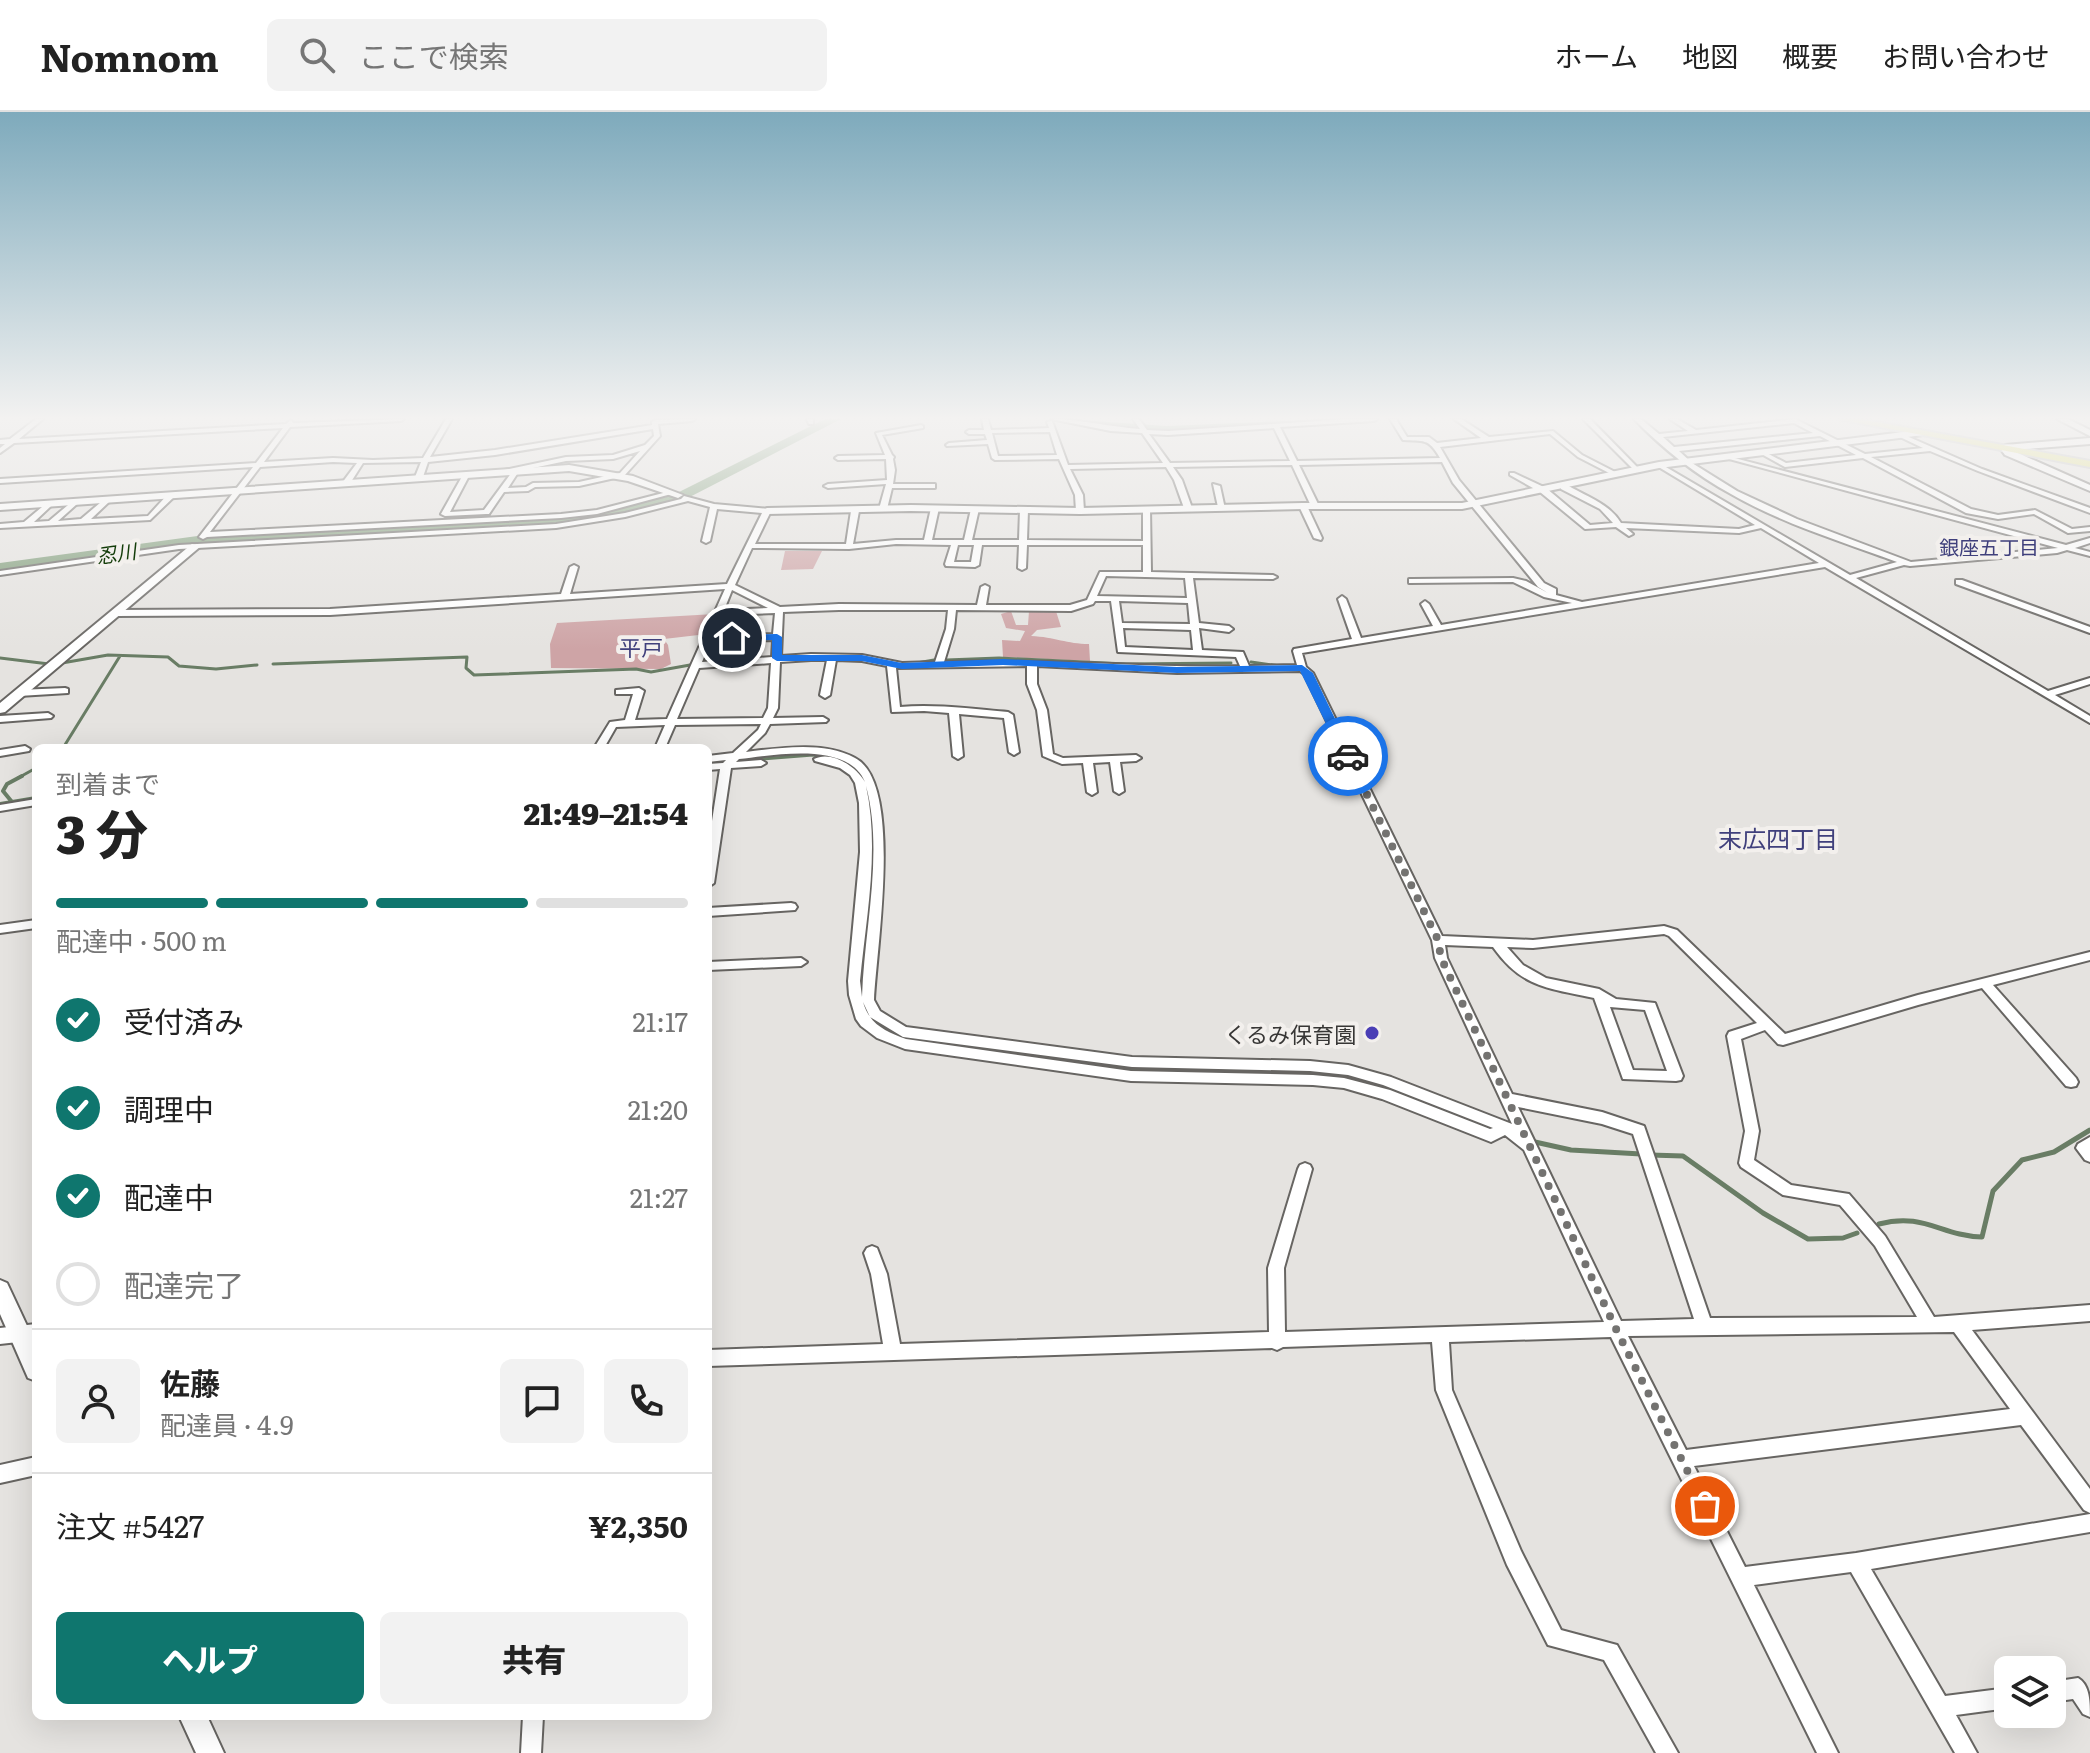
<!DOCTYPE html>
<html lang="ja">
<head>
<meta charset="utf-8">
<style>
  body { margin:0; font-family:Literata,"Noto Sans JP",serif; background:#f2f2f2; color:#222; height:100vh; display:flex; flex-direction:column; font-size:30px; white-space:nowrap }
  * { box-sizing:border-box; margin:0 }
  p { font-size:26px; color:#767676 }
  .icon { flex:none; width:44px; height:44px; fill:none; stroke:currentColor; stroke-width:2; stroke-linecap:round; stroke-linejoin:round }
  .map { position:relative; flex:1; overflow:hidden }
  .sheet { position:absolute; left:32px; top:632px; width:680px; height:976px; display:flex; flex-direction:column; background:#fff; border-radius:12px; box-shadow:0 8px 32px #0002 }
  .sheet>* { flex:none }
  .buttons { position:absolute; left:1994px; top:1544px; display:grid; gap:16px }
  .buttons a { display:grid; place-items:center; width:72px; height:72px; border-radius:12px; background:#fff; box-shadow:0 8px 32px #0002; font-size:40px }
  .pin { position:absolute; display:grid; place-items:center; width:68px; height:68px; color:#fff; margin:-34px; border:4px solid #fff; border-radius:50%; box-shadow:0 2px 8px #0007 }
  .courier { position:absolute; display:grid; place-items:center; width:80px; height:80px; margin:-40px; border:6px solid #1a73e8; border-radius:50%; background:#fff; color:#222; box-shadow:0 2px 10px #0007 }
  .overview em { font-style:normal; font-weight:800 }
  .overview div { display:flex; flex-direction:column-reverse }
  .overview { display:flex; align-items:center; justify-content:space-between; height:136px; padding:0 24px }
  h1 { font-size:52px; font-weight:800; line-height:60px }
  .bar { display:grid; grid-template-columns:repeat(4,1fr); gap:12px 8px; align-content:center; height:96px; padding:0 24px }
  .bar i { height:10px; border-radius:6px; background:#e0e0e0 }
  .bar .current { background:#0f766e }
  .bar p { grid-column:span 4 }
  .line { display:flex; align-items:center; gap:20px; padding:0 24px; border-top:2px solid #e0e0e0 }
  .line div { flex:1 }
  .round { display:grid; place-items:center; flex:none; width:84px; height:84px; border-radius:12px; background:#f2f2f2 }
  ol { padding:0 24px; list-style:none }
  li { display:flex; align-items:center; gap:24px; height:88px }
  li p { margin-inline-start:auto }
  li .icon { padding:8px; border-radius:50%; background:#0f766e; color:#fff; stroke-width:4 }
  li:last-child { color:#767676 }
  li i { width:44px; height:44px; border:4px solid #e0e0e0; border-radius:50% }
  .action { display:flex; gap:16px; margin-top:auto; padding:16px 24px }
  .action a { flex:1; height:92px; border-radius:12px; background:#0f766e; color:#fff; font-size:32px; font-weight:800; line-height:92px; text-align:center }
  .action a+a { background:#f2f2f2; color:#222 }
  header { display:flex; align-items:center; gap:48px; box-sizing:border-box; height:112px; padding:0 40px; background:#fff; border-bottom:2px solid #e0e0e0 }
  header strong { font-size:38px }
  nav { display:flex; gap:44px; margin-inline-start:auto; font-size:28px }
  .search { width:560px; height:72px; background:#f2f2f2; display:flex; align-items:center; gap:20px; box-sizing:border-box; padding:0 28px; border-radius:12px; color:#767676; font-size:30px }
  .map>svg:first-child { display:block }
</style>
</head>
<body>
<header>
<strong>Nomnom</strong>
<div class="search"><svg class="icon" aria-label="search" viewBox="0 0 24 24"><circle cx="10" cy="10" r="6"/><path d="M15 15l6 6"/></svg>ここで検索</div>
<nav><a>ホーム</a><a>地図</a><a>概要</a><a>お問い合わせ</a></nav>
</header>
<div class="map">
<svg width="2090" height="1641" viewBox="0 0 2090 1641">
  <rect width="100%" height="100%" fill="#e5e3e0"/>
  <path fill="#cea4a6" d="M785,439H822L813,457L781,458Z
    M1055,496L1061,515L1037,518L1031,524C1055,525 1067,532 1089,532L1090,549L1003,545L1002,528L1020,529L1025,519L1006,516L1001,502L1011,499L1016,513H1028L1029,499Z
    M715,502L707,522L664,527L668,533L671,552L661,557L551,556L550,532L557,511Z"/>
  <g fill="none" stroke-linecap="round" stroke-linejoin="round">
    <path stroke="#697d65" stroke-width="3" d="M0,546L49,552
      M946,548L999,546L1126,552L1231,551
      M1251,550L1280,554
      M62,551L108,543L168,545L179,554L216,557L257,553
      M917,551L934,548
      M273,552L467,545L466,556L474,563L636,557L651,560L690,553
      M63,636L120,544
      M708,651L813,643L848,651
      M18,666L36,656"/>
    <path stroke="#697d65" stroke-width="4" d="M12,690L3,679L7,672L22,664
      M0,692L36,686
      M872,746L873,719
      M865,826C861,863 855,895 890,918"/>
    <path stroke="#697d65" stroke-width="5" d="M886,916L904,926L1128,956L1348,964L1386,975L1461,1006
      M1476,1012L1488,1015
      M1535,1030L1571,1038L1641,1042
      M1650,1043L1683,1044L1763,1101L1808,1127L1843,1126L1857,1121
      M1879,1112C1924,1100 1941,1124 1982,1125L1993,1079L2022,1048L2054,1040L2090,1018"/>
    <path fill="#7f9c79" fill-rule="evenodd" d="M825,307H841L680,390L604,406L462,420L212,432L0,461V451L212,422L462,410L604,398L671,384Z
      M1065,307L1167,314L1334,307L1328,311C1278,315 1100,335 1065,307Z"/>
    <g stroke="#676562" stroke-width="4">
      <path id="minor" d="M36,307H43L19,327L286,312L291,308L293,311L404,307L401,309L290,315L264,350L333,346L373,348L423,346L446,307H452L430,345L495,338L652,313V310L655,308L695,307L692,309L658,312L660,324L624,364L579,374L535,375L528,379L504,380L489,402H486L445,404L441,402L464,361L470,362L450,400L484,398L512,360L500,361V359L566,345L613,343L645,333L654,324L653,317L495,343L428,350L423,365L419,367L415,365L421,350L363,351L349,373H346L342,371L357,351L333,350L260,355L210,420L561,402L597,398L671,379L675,381L597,402L561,406L207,425L203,427L199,425L253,355L0,371V367L256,351L283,316L14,331L0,341V336L5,332H0V328L10,327ZM640,339L620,361L579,370L533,371L526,375L508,376L519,359L566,349L613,347Z
        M807,307H813V312H809Z
        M982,307H988L991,318L1049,316L1047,310L1052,309L1068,353L1163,351L1142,321L1111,319L1051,307C1080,307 1110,315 1140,317L1133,307H1139L1147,318L1168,319L1347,307H1377L1374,309L1280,315L1297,349L1440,346C1428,325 1424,330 1403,328L1390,307H1396L1407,325H1429L1437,331L1481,326L1454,307H1461L1489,325L1553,319L1582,343L1619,362L1613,363L1578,345L1550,322L1440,335L1459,368L1544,471L1556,477V483L1582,490L1819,451L1761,416L1739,421L1626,416L1633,422L1629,424L1616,415L1585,417L1540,380L1510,363V361H1514L1546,376L1590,413L1613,411L1600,397L1561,377V373H1567C1585,384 1609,391 1621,411L1739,417L1755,413L1657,354V352L1659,351L1850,463L1897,450C1841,429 1783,412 1731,382C1696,363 1661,335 1634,307H1641L1659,322L1688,319L1670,307H1677L1696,318L1795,307L1865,342L1923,336L1900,325L1899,324L1902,322L1982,357L2090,396V401L1978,359L1930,339L1871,345L1971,397L1998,403L2035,398L2072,417L2090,415V419L2068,421L2034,402L1998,407L1966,401L1863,346L1785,355L1756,339L1761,338L1786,351L1856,343L1820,324L1679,339L1692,351L1737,379L1797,407L1911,450L2058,436L1718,344L1723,343L2066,433L2090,426V431L2075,436L2090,440V444L2067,438L2057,441L1910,454L1904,453L1856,466L2048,579L2090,566V572L2055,583L2090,604V611L1825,455L1302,541L1306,555L1313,561L1442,824L1533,828L1664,814L1677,818L1785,922L1918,883L2090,840V848L1993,873L2076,966L2078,970L2076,974L2071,975L2066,974L1982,876L1918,893L1783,933L1778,932L1765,918L1741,927L1759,1019L1754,1048L1791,1073L1849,1082L1885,1124L1934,1205L2090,1193V1209L1972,1218L2090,1377V1401L2084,1398L2021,1313L1694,1354L1745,1455L1856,1441L2090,1402V1420L1871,1457L1945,1584L2008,1576V1596L1956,1603L1977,1641H1955L1851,1460L1754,1473L1838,1641H1817L1611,1225L1449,1230L1452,1278L1521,1439L1561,1518L1617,1533L1678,1641H1656L1604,1548L1548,1533L1507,1453L1436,1278L1432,1230L1283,1235L1277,1238L1272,1236L708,1254V1238L883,1232L871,1162L864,1141L867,1136L872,1134L877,1136L887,1162L900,1232L1269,1220L1268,1156L1298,1057L1300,1053L1305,1051L1310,1053L1312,1057L1284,1156L1285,1220L1604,1210L1524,1038L1505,1023L1491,1030L1382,987L1344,976L1313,973L1131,969L905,937L877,926L861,914L856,907L849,883L848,869L860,740L859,691L855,671L850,663L840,656L815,649L814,647C831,638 856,654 865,670C848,629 775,643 739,647L736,650L761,648L766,651L761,654L731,656L714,771L708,775V735L720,657L708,658V652L723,651L726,648L708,650V644L733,641L758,618L761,612L675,613L665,636H655L665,613L616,615L604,636H594L610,610L625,608L633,582H616V578L639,576L644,579L635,608L667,607L725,477L330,503L115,504L111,501L115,498L330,497L561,482L570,455L574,453L578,455L570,482L727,472L762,401L717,397L710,429L706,431L702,429L710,395L688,389L625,405L556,416L179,437L0,463V459L179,433L556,412L625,401L681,387L684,384L714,392L770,397L771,399L755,432H846L851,399L855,397L859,399L853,432L896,428H924L931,396L935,394L939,396L932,428H964L971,397L975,395L979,397L972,428H1019L1020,398L1024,396L1028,398L1027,428L1143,429V398L1150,396L1151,460L1273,463L1277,465L1273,467L1193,466L1199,511L1229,514L1233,517L1229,520L1199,516L1202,538L1243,540L1249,554L1297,553L1293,539L1294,537L1352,527L1338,487L1342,484L1346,487L1361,526L1433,514L1421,492L1425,489L1429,492L1441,513L1572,491L1544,485L1513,470L1409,471V467H1412L1513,466L1526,469L1548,481L1538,475L1453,371L1442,350L1299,353L1319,394L1315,396L1311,394L1292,353L1173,355L1182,368L1192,396L1188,398L1184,396L1174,368L1166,355L1070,357L1083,383L1084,399L1080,401L1076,399L1075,383L1059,347L995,348L992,346L988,332L947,334L946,333L949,331L987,328L985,322H969L966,320L969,318H984ZM1794,311L1813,321L1674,335L1663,325ZM1274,316L1290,349L1170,351L1149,322L1168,323ZM1050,320L1057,343L998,344L992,321ZM896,432L951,433L945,452L946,454L975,455L979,453L982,433H1019L1018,456L1022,458L1026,456L1027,433H1143V460H1100L1087,488L1070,493H986L989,475L985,473L981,475L977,493L839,492L780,495L735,473L752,436L849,437ZM958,433H974L971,450H954ZM1106,464L1185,466L1187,486L1097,484ZM732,478L768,496L724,498ZM1095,489H1111L1118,540L1236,545L1240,554C1141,556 1043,546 944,550L954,517L956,498L1071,499L1093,492ZM1119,489L1188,491L1190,512L1122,511ZM839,498H948L946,517L935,550L902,551L862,543L811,542L781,544L783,500ZM775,501L773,522L713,524L722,503ZM1123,516L1191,518L1193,538L1125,535ZM773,528L772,545L702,550L710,530ZM811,548H827L820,583L825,586L830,583L836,548L862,549L887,554L892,600L924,599L949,601L953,644L958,647L963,644L959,602L1004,606L1009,640L1014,643L1019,640L1013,603L1008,600C972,597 936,592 900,595L896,556L1027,554V572L1037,598L1043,644L1062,652L1083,651L1087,680L1092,683L1097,680L1093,651L1110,650L1114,679L1119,682L1124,679L1120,650L1136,649L1141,646L1136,643L1063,646L1053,642L1047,598L1037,572V554L1177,561L1300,559L1304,562L1432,828L1435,846L1512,1012L1391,965L1348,953L1310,949L1132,945L906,915L880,899L874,888C876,838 904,671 855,646C824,629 780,636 746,640L765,621L770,612L826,610L828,608L823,605L773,606L778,596L780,550ZM771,551L768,596L763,606L677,607L699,556ZM866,674C884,740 864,818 862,885L860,869C866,805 880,738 866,674ZM1664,822L1669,824L1757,911L1729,920L1727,924L1745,1019L1739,1051L1741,1055L1783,1083L1840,1093L1875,1134L1917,1205L1710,1206L1644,1014L1602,1000L1512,982L1447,846L1445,833L1493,835C1522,876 1548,876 1594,886L1623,967L1676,969L1681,968L1683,964L1655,891L1616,887L1599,877L1546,866L1523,853L1507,835L1533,836ZM863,890L870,905L903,925L1132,955L1310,959L1348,963L1383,973L1493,1016L1490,1017L1390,978L1344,966L1313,963L1131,959L906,927C886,920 869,912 863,890ZM1610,895L1645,898L1667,959L1633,958ZM1518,995L1602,1012L1633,1022L1694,1207L1621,1209ZM1954,1220L2010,1297L1686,1338L1628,1224Z
        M1583,307H1590L1638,356V358H1634Z
        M921,313L923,314V316L882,323L892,343L894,345L893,347L895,358L893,372H935V376H892L887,397L883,399L879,397L886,372L828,376L824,374L828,372L887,368L886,347L838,348L835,346L838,344L885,343L876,321Z
        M1213,372L1220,374L1225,397L1218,395Z
        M169,381L176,383L150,408L0,416V412L24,410L48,390H51V394L34,410L49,409L74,388H77V392L58,409L81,407L107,385H110V389L91,407L148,404Z
        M1300,392L1307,394L1322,426L1321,428L1314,426L1299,394Z
        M1956,468H1962L2090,515V521L1956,472Z
        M65,576L68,577V581L19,584L14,581L19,578Z
        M48,601L53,604L51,606L0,610V604Z
        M25,634L30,637L29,639L0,644V638Z
        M36,687V693L0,699V693Z
        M791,791L795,792L797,795L795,798L708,804V796Z
        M36,808V816L0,821V813Z
        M801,846L807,850L801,854L708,858V850Z
        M2090,1025V1050L2085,1048L2076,1036L2078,1032Z
        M36,1212V1228L0,1232V1216Z
        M36,1345V1363L0,1371V1353Z
        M2078,1566C2090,1573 2090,1590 2090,1605L2083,1602L2073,1587L2052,1590V1570Z
        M523,1604H543L541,1641H521Z"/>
    </g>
    <g stroke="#676562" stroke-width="4">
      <path id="tertiary" d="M2057,307H2068L2090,318V324Z
        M1920,318L1924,321L1923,323L1659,356L1462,397H1303L1080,402L911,399L767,402L762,399L767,396L911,393L1080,396L1303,391H1462L1659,350Z
        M2090,326V332L2011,338L2090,373V379L2005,343L2000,336L2005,333Z
        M569,353L633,364L683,383L678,386L628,369L569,359L0,398V392Z
        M192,432L201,434L5,600L0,601V591Z
        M0,1168L7,1171L36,1233V1269L28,1266L0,1202Z
        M179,1604H207L224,1641H196Z"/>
    </g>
    <g stroke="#bfbfbe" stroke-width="4">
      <path id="trunk" d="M1838,307H1860L2090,349V355Z"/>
    </g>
    <use href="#minor" fill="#fff" fill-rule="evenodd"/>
    <use href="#tertiary" fill="#fff" fill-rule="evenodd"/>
    <use href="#trunk" fill="#e0e076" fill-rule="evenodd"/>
  </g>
  <linearGradient id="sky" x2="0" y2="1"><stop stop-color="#7eaabc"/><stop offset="0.57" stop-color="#f3f2f1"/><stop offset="1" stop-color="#f3f2f1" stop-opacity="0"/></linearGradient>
  <rect width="2090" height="537" fill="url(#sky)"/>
  <path fill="#1a73e8" d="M777,522L782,525V543H862L902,551L1003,547L1177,555L1302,553L1313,561L1353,644L1348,648L1342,644L1300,559L1177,561L1003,553L902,557L862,549H777L772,546V528L732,529L727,526L732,523Z"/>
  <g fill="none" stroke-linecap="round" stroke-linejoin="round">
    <path stroke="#747371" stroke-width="8" stroke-dasharray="0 14.4" d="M1348,644L1438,828L1441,846L1616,1217L1705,1394"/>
  </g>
  <circle fill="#4a3eb5" stroke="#f3f0ed" stroke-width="3" cx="1372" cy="921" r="8"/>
  <g text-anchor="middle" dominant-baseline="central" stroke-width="8" stroke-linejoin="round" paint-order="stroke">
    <g font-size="20" fill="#40407c" stroke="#f3f0ed">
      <text x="1989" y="434">銀座五丁目</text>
    </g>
    <g font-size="20" font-style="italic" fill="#143d0a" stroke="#f3f0ed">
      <text transform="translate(116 440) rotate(-8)">忍川</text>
    </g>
    <g font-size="22" fill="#40407c" stroke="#f3f0ed">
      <text x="641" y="534">平戸</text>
    </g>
    <g font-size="22" fill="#373635" stroke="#f3f0ed" text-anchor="end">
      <text x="1356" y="921">くるみ保育園</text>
    </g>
    <g font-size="24" fill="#40407c" stroke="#f3f0ed">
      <text x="1778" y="725">末広四丁目</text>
    </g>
  </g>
</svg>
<div class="buttons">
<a><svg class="icon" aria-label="layers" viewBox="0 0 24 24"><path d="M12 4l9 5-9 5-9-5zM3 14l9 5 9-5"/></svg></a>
</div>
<div class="pin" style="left:1705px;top:1394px;background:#ea580c"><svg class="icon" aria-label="bag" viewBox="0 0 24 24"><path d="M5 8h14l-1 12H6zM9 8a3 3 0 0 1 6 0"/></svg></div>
<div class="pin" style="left:732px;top:526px;background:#1f2937"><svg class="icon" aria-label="home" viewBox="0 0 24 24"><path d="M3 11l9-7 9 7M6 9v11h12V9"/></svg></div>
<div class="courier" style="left:1348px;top:644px"><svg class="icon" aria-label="car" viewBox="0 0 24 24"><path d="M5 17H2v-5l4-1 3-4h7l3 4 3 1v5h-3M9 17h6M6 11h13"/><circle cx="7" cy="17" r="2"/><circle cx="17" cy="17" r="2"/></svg></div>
<section class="sheet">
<div class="overview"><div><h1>3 分</h1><p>到着まで</p></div><em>21:49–21:54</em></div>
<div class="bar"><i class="current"></i><i class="current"></i><i class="current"></i><i></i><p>配達中 · 500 m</p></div>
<ol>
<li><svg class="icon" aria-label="check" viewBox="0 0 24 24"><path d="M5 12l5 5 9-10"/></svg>受付済み<p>21:17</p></li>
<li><svg class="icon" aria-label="check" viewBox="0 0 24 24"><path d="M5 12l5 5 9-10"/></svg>調理中<p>21:20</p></li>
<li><svg class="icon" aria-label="check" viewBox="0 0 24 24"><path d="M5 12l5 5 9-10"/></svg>配達中<p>21:27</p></li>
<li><i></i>配達完了</li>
</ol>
<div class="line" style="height:144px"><a class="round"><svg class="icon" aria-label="person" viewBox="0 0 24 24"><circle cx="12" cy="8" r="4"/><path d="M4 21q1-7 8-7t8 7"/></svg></a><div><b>佐藤</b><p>配達員 · 4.9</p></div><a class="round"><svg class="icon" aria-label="chat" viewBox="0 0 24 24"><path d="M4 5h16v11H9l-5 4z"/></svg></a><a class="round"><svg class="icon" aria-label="phone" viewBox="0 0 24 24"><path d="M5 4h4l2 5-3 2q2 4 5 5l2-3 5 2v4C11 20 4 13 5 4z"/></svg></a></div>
<div class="line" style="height:104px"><div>注文 #5427</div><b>¥2,350</b></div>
<div class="action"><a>ヘルプ</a><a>共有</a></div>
</section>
</div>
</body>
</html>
